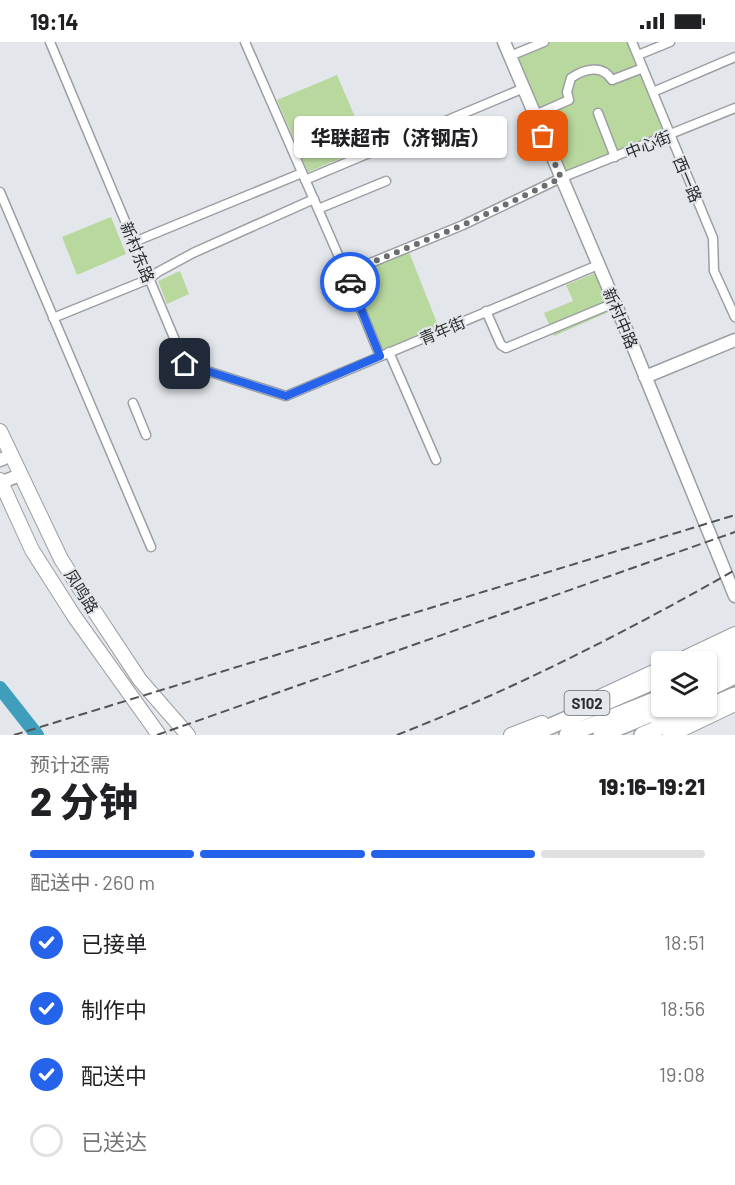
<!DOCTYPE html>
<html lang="zh">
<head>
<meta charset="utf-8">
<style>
  body { margin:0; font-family:Barlow,"Noto Sans SC",sans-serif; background:#f6f6f6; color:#202124; height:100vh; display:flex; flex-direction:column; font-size:22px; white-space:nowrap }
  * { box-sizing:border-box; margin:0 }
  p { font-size:20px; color:#757577 }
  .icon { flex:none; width:33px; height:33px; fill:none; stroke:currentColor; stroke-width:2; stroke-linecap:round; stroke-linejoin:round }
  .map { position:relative; height:693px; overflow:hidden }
  .sheet { display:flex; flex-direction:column; background:#fff; flex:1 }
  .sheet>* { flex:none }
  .fabs { position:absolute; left:651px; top:609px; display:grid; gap:12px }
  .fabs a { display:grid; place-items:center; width:66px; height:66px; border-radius:6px; background:#fff; box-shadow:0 2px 4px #0004; font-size:30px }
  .pin { position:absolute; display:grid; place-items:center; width:51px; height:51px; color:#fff; margin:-26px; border-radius:12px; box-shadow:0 3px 9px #0006 }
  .courier { position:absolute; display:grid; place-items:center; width:60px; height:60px; margin:-30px; border:4px solid #2563eb; border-radius:50%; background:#fff; color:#222; box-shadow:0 2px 8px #0007 }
  .bubble { position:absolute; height:42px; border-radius:6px; background:#fff; box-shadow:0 2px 4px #0004; font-size:20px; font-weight:800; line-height:42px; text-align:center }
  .summary em { font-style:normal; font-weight:800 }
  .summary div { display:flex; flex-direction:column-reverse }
  .summary { display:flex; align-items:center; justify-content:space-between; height:102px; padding:0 30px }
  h1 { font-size:39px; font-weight:800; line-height:45px }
  .bar { display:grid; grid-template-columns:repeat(4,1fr); gap:9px 6px; align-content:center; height:72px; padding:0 30px }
  .bar i { height:8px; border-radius:4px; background:#e0e0e0 }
  .bar .on { background:#2563eb }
  .bar p { grid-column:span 4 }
  ol { padding:0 30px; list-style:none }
  li { display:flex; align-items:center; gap:18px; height:66px }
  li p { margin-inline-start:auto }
  li .icon { padding:6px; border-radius:50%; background:#2563eb; color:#fff; stroke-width:4 }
  li:last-child { color:#757577 }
  li i { width:33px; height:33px; border:3px solid #e0e0e0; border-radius:50% }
  .status { display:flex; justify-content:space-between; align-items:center; height:42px; padding:0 30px; background:#fff; direction:ltr }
  .status svg { height:16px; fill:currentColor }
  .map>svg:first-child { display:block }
</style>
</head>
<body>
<div class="status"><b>19:14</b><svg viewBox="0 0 49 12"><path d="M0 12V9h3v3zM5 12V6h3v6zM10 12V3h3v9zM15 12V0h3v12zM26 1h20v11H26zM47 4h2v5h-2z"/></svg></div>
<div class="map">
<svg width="735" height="693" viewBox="0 0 735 693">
  <rect width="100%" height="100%" fill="#e3e7eb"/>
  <path fill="#b9d89e" d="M546,0H629L666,90L566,131L517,12Z
    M337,33L368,105L308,130L277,58Z
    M111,175L126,212L77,233L62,195Z
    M409,210L439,286L380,309L349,233Z
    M180,229L189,252L167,262L158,239Z
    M595,231L611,269L554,294L544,271L573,259L566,243Z"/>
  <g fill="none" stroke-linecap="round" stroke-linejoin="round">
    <path stroke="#409ebd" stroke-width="14" d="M0,646L37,693"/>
    <g stroke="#9b9ea2" stroke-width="11">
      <path id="street" d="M50,0L185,322L286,354L598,223
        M245,0L346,231L380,314
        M632,0L713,196L714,229L735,275
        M638,13L670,0
        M510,14L544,0
        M653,50L735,15
        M598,71L615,115
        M535,73L569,58L567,50L571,36C584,27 602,22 612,38L643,26
        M305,138L524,46
        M0,150L151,505
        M318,167L386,139
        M134,200L302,131
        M346,231L463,183L561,136L735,66
        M486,269L501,303L506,306L614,261
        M53,276L149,237L158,230L193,211L314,157
        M389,310L436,418
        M133,361L146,393"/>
    </g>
    <g stroke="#9b9ea2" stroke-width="15">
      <path id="secondary" d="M504,0L628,292L735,554
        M645,335L735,298
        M0,418L11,413
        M0,441L20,433"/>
    </g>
    <g stroke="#9b9ea2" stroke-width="16">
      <path id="primary" d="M0,389L61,517L91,564L140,638L188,693
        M0,438L32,508L74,574L159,693
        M676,620L735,592
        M706,625L735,611
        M593,658L662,626
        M657,677L686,664
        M511,693L542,681
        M670,693L735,662"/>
    </g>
    <g stroke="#9b9ea2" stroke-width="18">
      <path id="highway" d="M698,620L735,603
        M706,636L735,622
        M706,648L735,634
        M530,693L662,636
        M567,693L662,655
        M601,693L670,664
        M642,693L735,653"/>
    </g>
    <use href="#street" stroke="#fff" stroke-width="8"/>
    <use href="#secondary" stroke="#fff" stroke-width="12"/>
    <use href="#primary" stroke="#fff" stroke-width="14"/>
    <use href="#highway" stroke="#fff" stroke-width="15"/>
    <path stroke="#525456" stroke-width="2" stroke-dasharray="9 4.5" stroke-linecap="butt" d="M14,693L735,473
      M157,693L735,490
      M397,693C514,647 626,590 735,528"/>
  </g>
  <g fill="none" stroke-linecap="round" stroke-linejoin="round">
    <path stroke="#6b6d70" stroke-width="6" stroke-dasharray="0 10.8" d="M350,240L346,231L463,183L561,136L543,94"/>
    <path stroke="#2563eb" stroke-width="8" d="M185,322L286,354L380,314L350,240"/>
  </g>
  <g text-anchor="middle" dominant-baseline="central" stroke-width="4.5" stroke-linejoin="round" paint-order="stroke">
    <rect fill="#e3e7eb" stroke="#626466" stroke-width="1.5" x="564.5" y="649" width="45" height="24" rx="4.5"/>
    <g font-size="15" font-weight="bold" fill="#2a2c2d">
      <text x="587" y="661">S102</text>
    </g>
    <g font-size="16" fill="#2a2c2d" stroke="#e3e7eb">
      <text transform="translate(648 102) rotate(-22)">中心街</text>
      <text transform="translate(688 137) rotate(67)">西一路</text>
      <text transform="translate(138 210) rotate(68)">新村东路</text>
      <text transform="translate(621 276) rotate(67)">新村中路</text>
      <text transform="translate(442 288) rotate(-23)">青年街</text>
      <text transform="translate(82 549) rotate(58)">凤鸣路</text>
    </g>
  </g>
</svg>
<div class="fabs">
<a><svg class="icon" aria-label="layers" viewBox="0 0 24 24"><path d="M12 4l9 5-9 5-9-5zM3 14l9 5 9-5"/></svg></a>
</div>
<div class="pin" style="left:543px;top:94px;background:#ea580c"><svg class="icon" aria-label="bag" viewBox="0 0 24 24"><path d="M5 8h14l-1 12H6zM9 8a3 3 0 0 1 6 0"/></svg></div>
<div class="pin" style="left:185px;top:322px;background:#1f2937"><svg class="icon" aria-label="home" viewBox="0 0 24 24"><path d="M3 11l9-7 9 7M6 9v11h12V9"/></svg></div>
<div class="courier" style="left:350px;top:240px"><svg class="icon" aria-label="car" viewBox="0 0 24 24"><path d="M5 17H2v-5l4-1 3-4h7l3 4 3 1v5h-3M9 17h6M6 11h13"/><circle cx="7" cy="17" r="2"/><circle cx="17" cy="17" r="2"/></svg></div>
<div class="bubble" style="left:294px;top:74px;width:213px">华联超市（济钢店）</div>
</div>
<section class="sheet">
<div class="summary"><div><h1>2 分钟</h1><p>预计还需</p></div><em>19:16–19:21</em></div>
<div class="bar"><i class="on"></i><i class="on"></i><i class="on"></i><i></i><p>配送中 · 260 m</p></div>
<ol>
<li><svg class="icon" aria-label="check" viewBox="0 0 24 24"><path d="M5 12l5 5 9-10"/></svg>已接单<p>18:51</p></li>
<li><svg class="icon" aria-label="check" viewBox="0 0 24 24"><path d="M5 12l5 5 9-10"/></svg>制作中<p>18:56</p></li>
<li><svg class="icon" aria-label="check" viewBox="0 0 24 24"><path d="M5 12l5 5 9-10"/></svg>配送中<p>19:08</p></li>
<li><i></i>已送达</li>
</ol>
</section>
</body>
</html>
